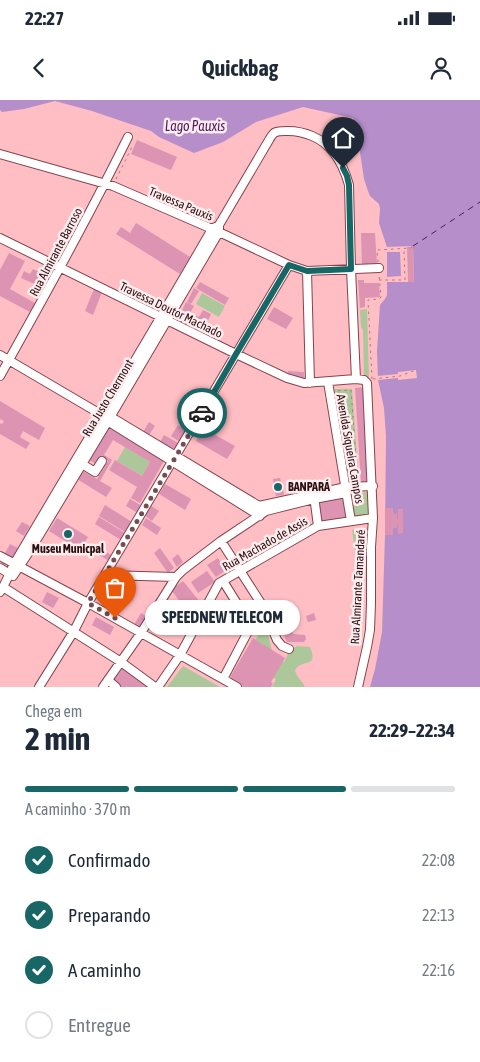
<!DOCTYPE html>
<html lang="pt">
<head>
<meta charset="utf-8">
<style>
  body { margin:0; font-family:"Asap Condensed",sans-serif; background:#f2f2f3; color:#1f2937; height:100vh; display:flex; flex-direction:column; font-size:19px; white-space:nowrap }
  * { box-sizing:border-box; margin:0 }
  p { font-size:16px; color:#747a83 }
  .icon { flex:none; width:28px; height:28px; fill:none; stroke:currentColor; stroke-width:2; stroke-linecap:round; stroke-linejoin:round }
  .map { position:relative; height:587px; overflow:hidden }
  .details { display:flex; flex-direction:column; background:#fff; flex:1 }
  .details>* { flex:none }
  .pin { position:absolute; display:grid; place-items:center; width:42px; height:42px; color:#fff; margin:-51px -21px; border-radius:50% 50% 50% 0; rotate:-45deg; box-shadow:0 0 5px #0007 }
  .pin .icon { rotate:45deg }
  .courier { position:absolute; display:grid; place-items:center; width:50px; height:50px; margin:-25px; border:4px solid #186665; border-radius:50%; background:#fff; color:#222; box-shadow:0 1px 6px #0007 }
  .bubble { position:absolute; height:35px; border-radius:18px; background:#fff; box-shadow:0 1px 4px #0004; font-size:16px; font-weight:700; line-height:35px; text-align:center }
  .overview em { font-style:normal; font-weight:700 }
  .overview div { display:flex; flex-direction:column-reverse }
  .overview { display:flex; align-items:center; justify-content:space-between; height:85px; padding:0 25px }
  h1 { font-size:32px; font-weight:700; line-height:38px }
  .bar { display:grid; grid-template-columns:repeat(4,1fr); gap:8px 5px; align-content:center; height:60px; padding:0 25px }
  .bar i { height:6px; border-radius:4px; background:#e0e1e3 }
  .bar .current { background:#186665 }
  .bar p { grid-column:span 4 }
  ol { padding:0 25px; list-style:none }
  li { display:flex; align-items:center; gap:15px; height:55px }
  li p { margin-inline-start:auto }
  li .icon { padding:5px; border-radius:50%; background:#186665; color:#fff; stroke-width:4 }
  li:last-child { color:#747a83 }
  li i { width:28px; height:28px; border:2px solid #e0e1e3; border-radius:50% }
  .status { display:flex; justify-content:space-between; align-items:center; height:35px; padding:0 25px; background:#fff; direction:ltr }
  .status svg { height:14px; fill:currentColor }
  header { display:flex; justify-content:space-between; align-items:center; height:65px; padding:0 25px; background:#fff; font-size:22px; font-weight:700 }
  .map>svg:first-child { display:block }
</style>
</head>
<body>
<div class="status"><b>22:27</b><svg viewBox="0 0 49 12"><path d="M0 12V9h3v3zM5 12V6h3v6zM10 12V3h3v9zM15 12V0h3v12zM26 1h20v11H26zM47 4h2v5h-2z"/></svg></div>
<header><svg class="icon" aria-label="back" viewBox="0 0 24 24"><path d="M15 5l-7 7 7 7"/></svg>Quickbag<svg class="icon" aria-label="person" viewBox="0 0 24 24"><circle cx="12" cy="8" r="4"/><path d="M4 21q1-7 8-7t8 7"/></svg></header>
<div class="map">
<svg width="480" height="587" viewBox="0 0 480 587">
  <rect width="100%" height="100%" fill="#febec3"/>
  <path fill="#acc89a" d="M202,193L225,206L219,217L196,204Z
    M367,209L369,279H364L363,230L361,227L360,210Z
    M333,289H352L359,385L349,386L331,294Z
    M125,347L150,362L142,376L117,361Z
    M367,392L370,417L355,418L352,394Z
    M361,429L363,431V464H357L352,430Z
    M263,525H265L266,526L272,551L255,541Z
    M297,546L310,547C319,569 302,558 295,570C296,577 302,580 305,587H272L276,579L266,574L274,557L284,562L290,550Z
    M183,566L220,587H167Z"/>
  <path fill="#b58eca" d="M0,0H480V587H370L375,569L382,532L385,435L386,336L384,308L378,280L377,251L380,205L385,199L387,195V147L379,123L380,109L379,104L370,96L368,91L364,79L357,32L353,18L303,7L256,22L223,42L194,53L159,37L151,31L92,11L55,1L24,9L2,12L0,10Z"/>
  <path fill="#febec3" d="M413,146L414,182H385V177L401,176L400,152H385V147Z
    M416,270L417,278L398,280V278L378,280L377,276L398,274V272Z"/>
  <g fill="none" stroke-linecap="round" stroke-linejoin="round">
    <path stroke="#4e1c65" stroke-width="1" stroke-dasharray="6 5" stroke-linecap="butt" d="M413,146L480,102"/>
  </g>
  <path fill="#dd93b2" d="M137,40L177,57L171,70L131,54Z
    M136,123L190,157L180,174L116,134L121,127L130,133Z
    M361,133H375L377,165L362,166Z
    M413,146L414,182H408L407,147Z
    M9,153L25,161L10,189L35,203L30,212L0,196V170Z
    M33,169L41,173L38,179L42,181L39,186L21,178L24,171L30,174Z
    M358,180H364V183H379L380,197L365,198V207L360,208Z
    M200,182L229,198L225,205L196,188Z
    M194,188L199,191L191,204L187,202Z
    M94,189L102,192L93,215L85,211Z
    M186,202L194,206L190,213L199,217L203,210L211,214L201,235L193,231L196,226L193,225L191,229L186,227L188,222L185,220L183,225L177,221Z
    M274,207L293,218L286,229L267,219Z
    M288,271L304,272V279L302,280L288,274Z
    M365,287L371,383H361L355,288Z
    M0,301L45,328L39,340L23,331L20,337L30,343L26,349L0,334V323L2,324L4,321L0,319Z
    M149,322L155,326L149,335L143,332Z
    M110,324L119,330L118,332L164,361L140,403L131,398L137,387L109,370L115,360L142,376L150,362L113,340L104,355L112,360L100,381L112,388L106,397L77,379L83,371L97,379L108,361L103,357L98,365L89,360Z
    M178,325L188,330L180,342L171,336Z
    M203,328L235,346L227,359L196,341Z
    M164,335L178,343L175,349L160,342Z
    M280,378L284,395L276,396L273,379Z
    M165,384L191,399L185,410L159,394Z
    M343,397L344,405H345L347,419L320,424L317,402Z
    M130,399L142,406L138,413L126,406Z
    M105,405L132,422L125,432L99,416Z
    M150,405L159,411L152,421L143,414Z
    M385,408H393V414H397V419H398V409H403V433L398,434V424H397V428H393V435H385Z
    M99,417L125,433L121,440L95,424Z
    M57,418L88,437L80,450L49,431Z
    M146,418L161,428L157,435L142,425Z
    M22,422L30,426L24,436L16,431Z
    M10,444L18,448L12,459L4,455Z
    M100,447L112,456L109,461L96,453Z
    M160,448L174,468L168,473L154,453Z
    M178,454L183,462L177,467L172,459Z
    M218,458L226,470L216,477L207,465Z
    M207,471L215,482L198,493L191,482Z
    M183,481L200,502L188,512L171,490Z
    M47,492L59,498L53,508L42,502Z
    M290,503L294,504L295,508L287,517L293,534L305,535L306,539L304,542H287L284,535L283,536L278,515Z
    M141,513L149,518L141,531L132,528Z
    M314,513L316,520L308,522L306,516Z
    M96,517L114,527L110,535L92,525Z
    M253,538L285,558L271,582L273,583L271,587H243L229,579Z
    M124,566L152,587H120L112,581Z"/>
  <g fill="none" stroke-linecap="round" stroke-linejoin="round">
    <g stroke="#86434c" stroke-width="10">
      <path id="minor" d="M0,54L113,86L219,132L289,165L307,171L379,168
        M0,138L236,254L287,278L304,283L356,279L364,280L367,283L373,418L371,447V503L370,530L367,547L358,587
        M307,171L310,283
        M0,255L97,312L101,317L260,416
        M0,276C44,197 88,118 128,37
        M328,282L351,421
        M106,314L259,406L266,411
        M82,364L95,372L102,361
        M314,396L318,426
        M257,407L259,406L346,387L373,386
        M221,441L262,505L277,540L282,546L289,549
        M0,456L88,503L237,587
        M0,468L13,476
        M105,475L176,477
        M13,476L31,449L108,321L219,132V125
        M223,481L251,526
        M3,487L121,562L155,587
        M0,492C6,483 9,474 14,464C80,352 147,242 212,129L219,125L269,40C270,38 272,35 274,33C277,31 281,31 285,31C303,30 323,38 334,53C341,62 346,74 349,85L351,169L356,279
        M223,579L262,505
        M108,580L116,587
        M39,587L74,531L88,503L289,165
        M103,587L141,533L176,477L183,470L221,441L266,411L314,399L346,393
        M158,587L180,555L219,483L318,426L373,418"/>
    </g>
    <path stroke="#ad7b7f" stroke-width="1" stroke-dasharray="2.5 4" stroke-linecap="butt" d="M116,79L132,47L131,45
      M378,162L377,150L411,148L413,146
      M379,180H405L404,150
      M372,279L368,200L379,199L381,197L379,174
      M373,279L400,276L416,270
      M351,290L358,385H351L333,294L335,291Z"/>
    <use href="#minor" stroke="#fff" stroke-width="8"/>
  </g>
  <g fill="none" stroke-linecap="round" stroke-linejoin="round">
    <path stroke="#754c51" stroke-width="5" stroke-dasharray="0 9" d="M115,518L88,503L202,313"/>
    <path stroke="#186665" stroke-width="6" d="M202,313L236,254L289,165L307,171L351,169L349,85L347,76L343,68"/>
  </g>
  <g fill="#186665" stroke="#feedee" stroke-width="2">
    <circle cx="278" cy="387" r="5"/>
    <circle cx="68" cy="434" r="5"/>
  </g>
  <g text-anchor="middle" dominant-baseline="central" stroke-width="5" stroke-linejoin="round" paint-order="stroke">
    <g font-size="12" fill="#2b0f13" stroke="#feedee">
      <text transform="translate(181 104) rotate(23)">Travessa Pauxis</text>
      <text transform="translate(56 152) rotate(-62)">Rua Almirante Barroso</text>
      <text transform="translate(171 210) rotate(26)">Travessa Doutor Machado</text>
      <text transform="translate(108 298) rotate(-59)">Rua Justo Chermont</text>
      <text transform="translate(350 349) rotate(80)">Avenida Siqueira Campos</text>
      <text transform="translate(265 444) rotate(-30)">Rua Machado de Assis</text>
      <text transform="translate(358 487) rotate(-87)">Rua Almirante Tamandaré</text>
    </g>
    <g font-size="12" font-weight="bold" fill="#2b0f13" stroke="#feedee" text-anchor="start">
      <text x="288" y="387">BANPARÁ</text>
      <text x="68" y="449" text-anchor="middle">Museu Municpal</text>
    </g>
    <g font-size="14" font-style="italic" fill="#4e1c65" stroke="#feedee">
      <text x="195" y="26">Lago Pauxis</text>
    </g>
  </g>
</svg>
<div class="pin" style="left:115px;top:518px;background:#ea580c"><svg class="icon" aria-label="bag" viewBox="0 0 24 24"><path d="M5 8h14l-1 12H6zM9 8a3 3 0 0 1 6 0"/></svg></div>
<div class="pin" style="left:343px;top:68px;background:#1f2937"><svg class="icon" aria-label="home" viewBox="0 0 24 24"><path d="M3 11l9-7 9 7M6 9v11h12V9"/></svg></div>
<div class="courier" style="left:202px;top:313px"><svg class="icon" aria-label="car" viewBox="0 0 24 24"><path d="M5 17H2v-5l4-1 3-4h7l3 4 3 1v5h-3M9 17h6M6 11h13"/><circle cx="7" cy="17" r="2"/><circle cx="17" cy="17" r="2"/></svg></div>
<div class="bubble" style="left:145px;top:500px;width:155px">SPEEDNEW TELECOM</div>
</div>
<section class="details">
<div class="overview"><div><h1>2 min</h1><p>Chega em</p></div><em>22:29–22:34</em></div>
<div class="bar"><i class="current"></i><i class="current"></i><i class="current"></i><i></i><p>A caminho · 370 m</p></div>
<ol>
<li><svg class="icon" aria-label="check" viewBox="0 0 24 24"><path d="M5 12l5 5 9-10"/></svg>Confirmado<p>22:08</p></li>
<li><svg class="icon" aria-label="check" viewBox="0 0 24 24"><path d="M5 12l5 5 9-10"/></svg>Preparando<p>22:13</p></li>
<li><svg class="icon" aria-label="check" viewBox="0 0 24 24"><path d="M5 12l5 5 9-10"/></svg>A caminho<p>22:16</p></li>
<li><i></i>Entregue</li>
</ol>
</section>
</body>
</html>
